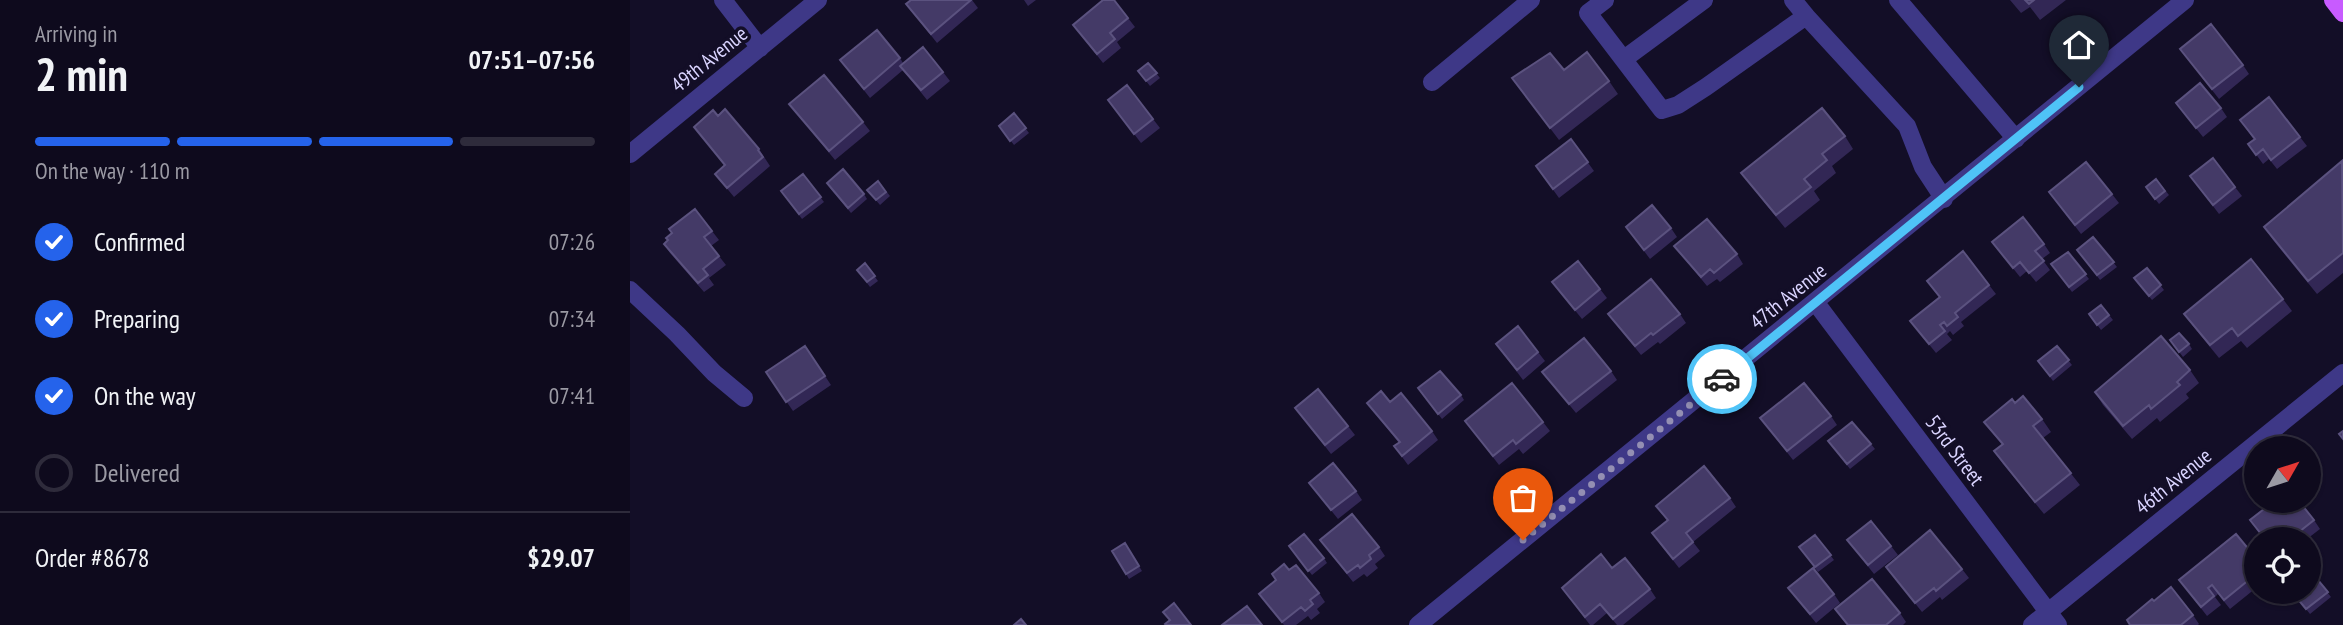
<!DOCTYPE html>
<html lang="en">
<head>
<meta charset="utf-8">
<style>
  body { margin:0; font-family:"PT Sans Narrow",sans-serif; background:#1c182a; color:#f1f3f6; height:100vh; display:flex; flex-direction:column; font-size:26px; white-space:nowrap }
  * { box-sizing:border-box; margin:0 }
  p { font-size:23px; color:#9b9aa4 }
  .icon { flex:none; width:38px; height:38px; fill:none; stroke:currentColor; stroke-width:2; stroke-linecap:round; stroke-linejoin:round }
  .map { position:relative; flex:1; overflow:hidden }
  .side { display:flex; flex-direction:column; background:#0e0a1d; width:630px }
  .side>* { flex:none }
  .needle { width:46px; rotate:51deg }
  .controls { position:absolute; left:1614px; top:436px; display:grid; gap:14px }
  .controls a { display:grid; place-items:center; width:77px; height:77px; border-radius:50%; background:#0e0a1d; box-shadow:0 2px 5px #0004,0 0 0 2px #2e2b3b; font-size:35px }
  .pin { position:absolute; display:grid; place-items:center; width:60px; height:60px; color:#fff; margin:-72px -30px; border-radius:50% 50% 50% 0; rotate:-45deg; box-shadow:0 0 7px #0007 }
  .pin .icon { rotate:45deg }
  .courier { position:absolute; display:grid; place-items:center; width:70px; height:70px; margin:-35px; border:5px solid #4fc3f7; border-radius:50%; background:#fff; color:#222; box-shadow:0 2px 9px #0007 }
  .overview em { font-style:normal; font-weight:700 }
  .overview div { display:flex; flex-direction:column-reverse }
  .overview { display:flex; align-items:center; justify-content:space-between; height:119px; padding:0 35px }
  h1 { font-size:46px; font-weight:700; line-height:52px }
  .bar { display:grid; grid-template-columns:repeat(4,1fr); gap:10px 7px; align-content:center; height:84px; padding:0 35px }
  .bar i { height:9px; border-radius:5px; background:#2e2b3b }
  .bar .selected { background:#2563eb }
  .bar p { grid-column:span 4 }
  .line { display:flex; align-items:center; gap:18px; padding:0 35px; border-top:2px solid #2e2b3b }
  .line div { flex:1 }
  ol { padding:0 35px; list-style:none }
  li { display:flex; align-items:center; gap:21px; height:77px }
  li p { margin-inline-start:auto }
  li .icon { padding:7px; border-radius:50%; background:#2563eb; color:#fff; stroke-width:4 }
  li:last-child { color:#9b9aa4 }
  li i { width:38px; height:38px; border:4px solid #2e2b3b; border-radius:50% }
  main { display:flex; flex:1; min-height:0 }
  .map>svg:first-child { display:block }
</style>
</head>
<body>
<main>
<section class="side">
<div class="overview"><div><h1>2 min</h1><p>Arriving in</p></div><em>07:51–07:56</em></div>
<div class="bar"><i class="selected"></i><i class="selected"></i><i class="selected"></i><i></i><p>On the way · 110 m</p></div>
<ol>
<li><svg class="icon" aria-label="check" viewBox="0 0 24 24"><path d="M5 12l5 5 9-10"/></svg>Confirmed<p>07:26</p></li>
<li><svg class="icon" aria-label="check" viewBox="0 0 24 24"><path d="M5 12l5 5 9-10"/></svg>Preparing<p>07:34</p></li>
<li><svg class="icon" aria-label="check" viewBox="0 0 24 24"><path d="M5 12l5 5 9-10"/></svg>On the way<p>07:41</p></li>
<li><i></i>Delivered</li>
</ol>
<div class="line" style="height:91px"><div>Order #8678</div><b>$29.07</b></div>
</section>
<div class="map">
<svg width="1713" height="625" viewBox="0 0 1713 625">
  <rect width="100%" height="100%" fill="#130e27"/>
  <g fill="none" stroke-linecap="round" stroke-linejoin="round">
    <path stroke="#3e3887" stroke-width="18" d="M93,0L130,48
      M975,0L958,13L1032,110L1048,105L1076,87L1176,16L1277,126L1293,167L1314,199
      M1163,0L1176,16
      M1268,0L1386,139
      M994,59L1074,0
      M802,82L901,0
      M0,154L188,0
      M0,290L47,334L84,373L114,398
      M1186,303L1428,625
      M788,625L1555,0
      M1402,625L1713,373"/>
    <path stroke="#c85bff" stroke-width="18" d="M1703,0L1713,13"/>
  </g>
  <path fill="#322755" d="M281,0H342L348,8L307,43L276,4Z
    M394,0H406L398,6Z
    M1380,0H1436L1410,20L1400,7L1391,13Z
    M498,18L505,27L487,42L491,48L473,63L443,25Z
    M1550,49L1613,65L1619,74L1589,99Z
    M270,58L273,63L313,72L320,81L297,100L273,70L240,98L210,60Z
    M518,63L530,78L520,86L508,71Z
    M882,78L979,81L988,94L929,140Z
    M478,100L523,119L530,128L511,143Z
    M1546,103L1591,108L1597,117L1573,137Z
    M159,104L233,122L240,131L205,160Z
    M384,113L399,133L384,145L369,126Z
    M88,116L129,149L140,166L104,197L85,174L95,166L64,127Z
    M1610,120L1670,137L1677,146L1647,169L1639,159L1633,164L1625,153L1618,144L1624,140Z
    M1215,136L1223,149L1202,166L1206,173L1184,191L1190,200L1155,228L1111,173Z
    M941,139L964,171L929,198L906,166Z
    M1713,162V273L1687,294L1643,240L1634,227Z
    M173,174L194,202L172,219L151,191Z
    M1526,179L1539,195L1529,204L1516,187Z
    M248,181L260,196L250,205L237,190Z
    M1567,185L1605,187L1612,196L1589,214Z
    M200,188L234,194L237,199L221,213Z
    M1419,192L1482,194L1489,203L1451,234Z
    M996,227L1041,228L1047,237L1020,259Z
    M82,231L89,240L81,246L96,265L79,278L84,285L74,292L40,253L34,244Z
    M1463,237L1487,267L1470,280L1447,250Z
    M1362,242L1414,244L1420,253L1412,259L1420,270L1406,282L1397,271L1390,277Z
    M1044,246L1107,254L1113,264L1090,282L1087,279L1077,286Z
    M1438,252L1459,279L1442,292L1421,264Z
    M235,263L248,281L240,287L227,270Z
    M1517,268L1534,290L1522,300L1504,278Z
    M1297,281L1359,285L1366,294L1331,322L1334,326L1323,335L1320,331L1317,334L1322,340L1306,353L1280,321L1309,297Z
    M922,282L970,289L977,298L952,319Z
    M1653,299L1662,311L1617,348L1611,341L1589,358L1563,326L1554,314Z
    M1471,305L1483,320L1471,330L1459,314Z
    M978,314H1050L1056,323L1030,344L1028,342L1011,355Z
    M1540,340L1559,344L1562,349L1553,357Z
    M866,344L908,352L915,361L893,380Z
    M175,346L201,385L163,411L136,372Z
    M1427,346L1442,365L1423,381L1408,361Z
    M1560,370L1569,383L1556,394L1559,398L1530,422L1527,418L1502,439L1473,405L1465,392Z
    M981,371L987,380L946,413L912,372Z
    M788,388L831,395L834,400L812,419Z
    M760,402L802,431L808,440L778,465L764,446L769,443L737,403Z
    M1385,403L1412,419L1421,432L1413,438L1450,485L1414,514L1373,464L1364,451L1372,445L1354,422Z
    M665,408L718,426L725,435L701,454Z
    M1201,416L1207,425L1163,460L1130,418Z
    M835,421L913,422L920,431L893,454L889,449L869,465Z
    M1198,441L1241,444L1245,449L1220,469Z
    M679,483L726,491L732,500L708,519Z
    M1100,498L1106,507L1063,542L1070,551L1049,568L1022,533L1037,520L1026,506Z
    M1634,509L1684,520L1690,529L1677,539H1634L1620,520Z
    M1185,535L1204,560L1188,572L1169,547Z
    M690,540L749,547L755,556L745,564L748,568L737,577L734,574L723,582Z
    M1217,540L1261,546L1268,555L1244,574Z
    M495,543L512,571L499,579L482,551Z
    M659,546L694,558L697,563L682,575Z
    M1626,558V588L1600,609L1588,594L1585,597L1591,605L1577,616L1549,580Z
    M1256,567L1332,569L1339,578L1312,600L1310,597L1292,612Z
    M982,568L1020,589L1026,598L993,625H987L977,613L963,625H960L932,588Z
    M1678,568L1701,597L1680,614L1662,592Z
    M659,570L689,593L695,602L687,609L690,613L681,620L678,616L666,625H654L629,594Z
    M1158,588L1204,594L1210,603L1186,623Z
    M1524,601L1563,615L1569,624L1568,625H1500Z
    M1205,609L1270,613L1276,622L1273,625H1217Z"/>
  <path fill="#443a67" stroke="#5b527f" stroke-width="2" d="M281,0H341L301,34L276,4Z
    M473,0H484L498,18L480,33L485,39L467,54L443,25Z
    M1395,0H1404L1399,4Z
    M1581,24L1613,65L1582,89L1550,49Z
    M247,30L270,58L234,89L210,60Z
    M293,47L313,72L291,90L270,66Z
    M957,52L979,81L920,128L882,78L920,53L934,70Z
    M518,63L527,73L516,81L508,71Z
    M194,75L233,122L199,151L159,104Z
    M1570,83L1591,108L1566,128L1546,103Z
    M497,85L523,119L504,134L478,100Z
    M1639,97L1670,137L1641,160L1633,149L1626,155L1618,144L1625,139L1610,120Z
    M1192,108L1215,136L1192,154L1197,160L1174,179L1181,187L1146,215L1111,173Z
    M95,109L129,149L128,150L133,157L97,188L85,174L95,165L64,127L83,110L88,116Z
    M384,113L396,128L380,141L369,126Z
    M941,139L958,162L923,189L906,166Z
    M1583,158L1605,187L1583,205L1560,176Z
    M1712,161L1713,253L1678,281L1634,227Z
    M1456,162L1482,194L1445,225L1419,192Z
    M213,169L234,194L218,208L197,183Z
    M173,174L191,197L169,214L151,191Z
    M1526,179L1535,191L1525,199L1516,187Z
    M248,181L256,192L246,200L237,190Z
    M1022,205L1041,228L1014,250L996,227Z
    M65,209L82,231L74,237L89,256L73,269L78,275L68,283L34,244L38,240L36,238L42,233L39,229Z
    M1393,217L1414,244L1405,251L1414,261L1399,273L1390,262L1383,268L1362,242Z
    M1077,219L1107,254L1084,273L1080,269L1071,277L1044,246Z
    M1463,237L1484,262L1467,275L1447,250Z
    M1333,251L1359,285L1325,313L1328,317L1317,326L1314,322L1310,325L1315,331L1299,344L1280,321L1310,297L1297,281Z
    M1438,252L1456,274L1439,287L1421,264Z
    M1621,259L1653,299L1608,336L1602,328L1580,345L1554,314Z
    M948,261L970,289L945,310L922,282Z
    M235,263L245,276L237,282L227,270Z
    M1517,268L1531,285L1519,296L1504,278Z
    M1021,279L1050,314L1023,335L1021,333L1005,346L978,314Z
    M1471,305L1479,315L1467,325L1459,314Z
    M888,326L908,352L887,370L866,344Z
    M1549,333L1559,344L1549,352L1540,340Z
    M1531,336L1560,370L1547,382L1550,385L1521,409L1519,405L1493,426L1465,392Z
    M954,338L981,371L939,404L912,372Z
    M175,346L195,376L156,402L136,372Z
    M1427,346L1439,360L1420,376L1408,361Z
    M810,371L831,395L808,414L788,388Z
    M882,383L913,422L886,444L883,440L863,456L835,421Z
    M1174,383L1201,416L1157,451L1130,418Z
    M688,389L718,426L695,445L665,408Z
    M751,391L760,402L771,393L802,431L772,456L764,446L770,442L737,403Z
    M1393,396L1412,419L1403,426L1441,473L1405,502L1364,451L1373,444L1354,422L1382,399L1385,403Z
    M1222,422L1241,444L1217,464L1198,441Z
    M1713,431V439L1709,434Z
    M703,463L726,491L701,510L679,483Z
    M1074,466L1100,498L1056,533L1063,542L1043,559L1022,533L1038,520L1026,506Z
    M1632,500H1668L1684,520L1660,539H1635L1620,520L1634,509L1629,503Z
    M722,514L749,547L739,555L741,559L730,568L728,565L717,573L690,540Z
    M1241,521L1261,546L1238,565L1217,540Z
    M1300,530L1332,569L1306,591L1304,588L1285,603L1256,567Z
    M674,534L694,558L678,571L659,546Z
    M1606,534L1626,558V574L1594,600L1582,585L1578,588L1584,596L1571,607L1549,580Z
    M1185,535L1201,555L1185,567L1169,547Z
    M495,543L509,566L496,574L482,551Z
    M971,554L982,568L995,558L1020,589L983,619L970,604L955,617L932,588Z
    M654,564L659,570L666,565L689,593L680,600L683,604L675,611L671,607L652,622L629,594L646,580L642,574Z
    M1183,568L1204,594L1180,614L1158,588Z
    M1678,568L1698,592L1676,609L1662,592H1678Z
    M1242,579L1270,613L1256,625H1218L1205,609Z
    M1541,587L1563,615L1551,625H1500L1497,620L1522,599L1524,601Z
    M544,603L561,625H536L535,624L540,620L533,612Z
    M617,606L632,625H592Z
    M391,619L396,625H384Z"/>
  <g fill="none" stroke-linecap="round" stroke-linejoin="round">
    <path stroke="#948fb3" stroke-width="7" stroke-dasharray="0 12.6" d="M893,540L1092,379"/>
    <path stroke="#4fc3f7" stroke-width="9" d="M1092,379L1449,87"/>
  </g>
  <g text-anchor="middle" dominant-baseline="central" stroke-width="7" stroke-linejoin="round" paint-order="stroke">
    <g font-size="21" fill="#dad4ff" stroke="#130e27">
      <text transform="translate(79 59) rotate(-39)">49th Avenue</text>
      <text transform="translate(1158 296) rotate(-39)">47th Avenue</text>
      <text transform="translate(1325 450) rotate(53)">53rd Street</text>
      <text transform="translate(1543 481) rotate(-39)">46th Avenue</text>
    </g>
  </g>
</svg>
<div class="controls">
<a><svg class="needle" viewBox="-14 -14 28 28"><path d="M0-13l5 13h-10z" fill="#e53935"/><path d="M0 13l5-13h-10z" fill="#9b9aa4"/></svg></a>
<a><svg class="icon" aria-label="locate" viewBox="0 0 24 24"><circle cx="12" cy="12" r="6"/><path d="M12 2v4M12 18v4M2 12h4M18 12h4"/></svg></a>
</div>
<div class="pin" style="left:893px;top:540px;background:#ea580c"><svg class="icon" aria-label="bag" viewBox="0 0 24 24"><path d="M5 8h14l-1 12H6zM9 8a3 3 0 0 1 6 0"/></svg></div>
<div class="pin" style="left:1449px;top:87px;background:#1f2937"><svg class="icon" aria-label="home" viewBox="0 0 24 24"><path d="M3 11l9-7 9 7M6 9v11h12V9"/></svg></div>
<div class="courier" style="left:1092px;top:379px"><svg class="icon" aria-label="car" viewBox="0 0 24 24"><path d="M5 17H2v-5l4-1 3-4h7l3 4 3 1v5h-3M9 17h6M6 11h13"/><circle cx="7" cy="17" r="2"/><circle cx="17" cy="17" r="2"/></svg></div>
</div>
</main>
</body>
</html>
